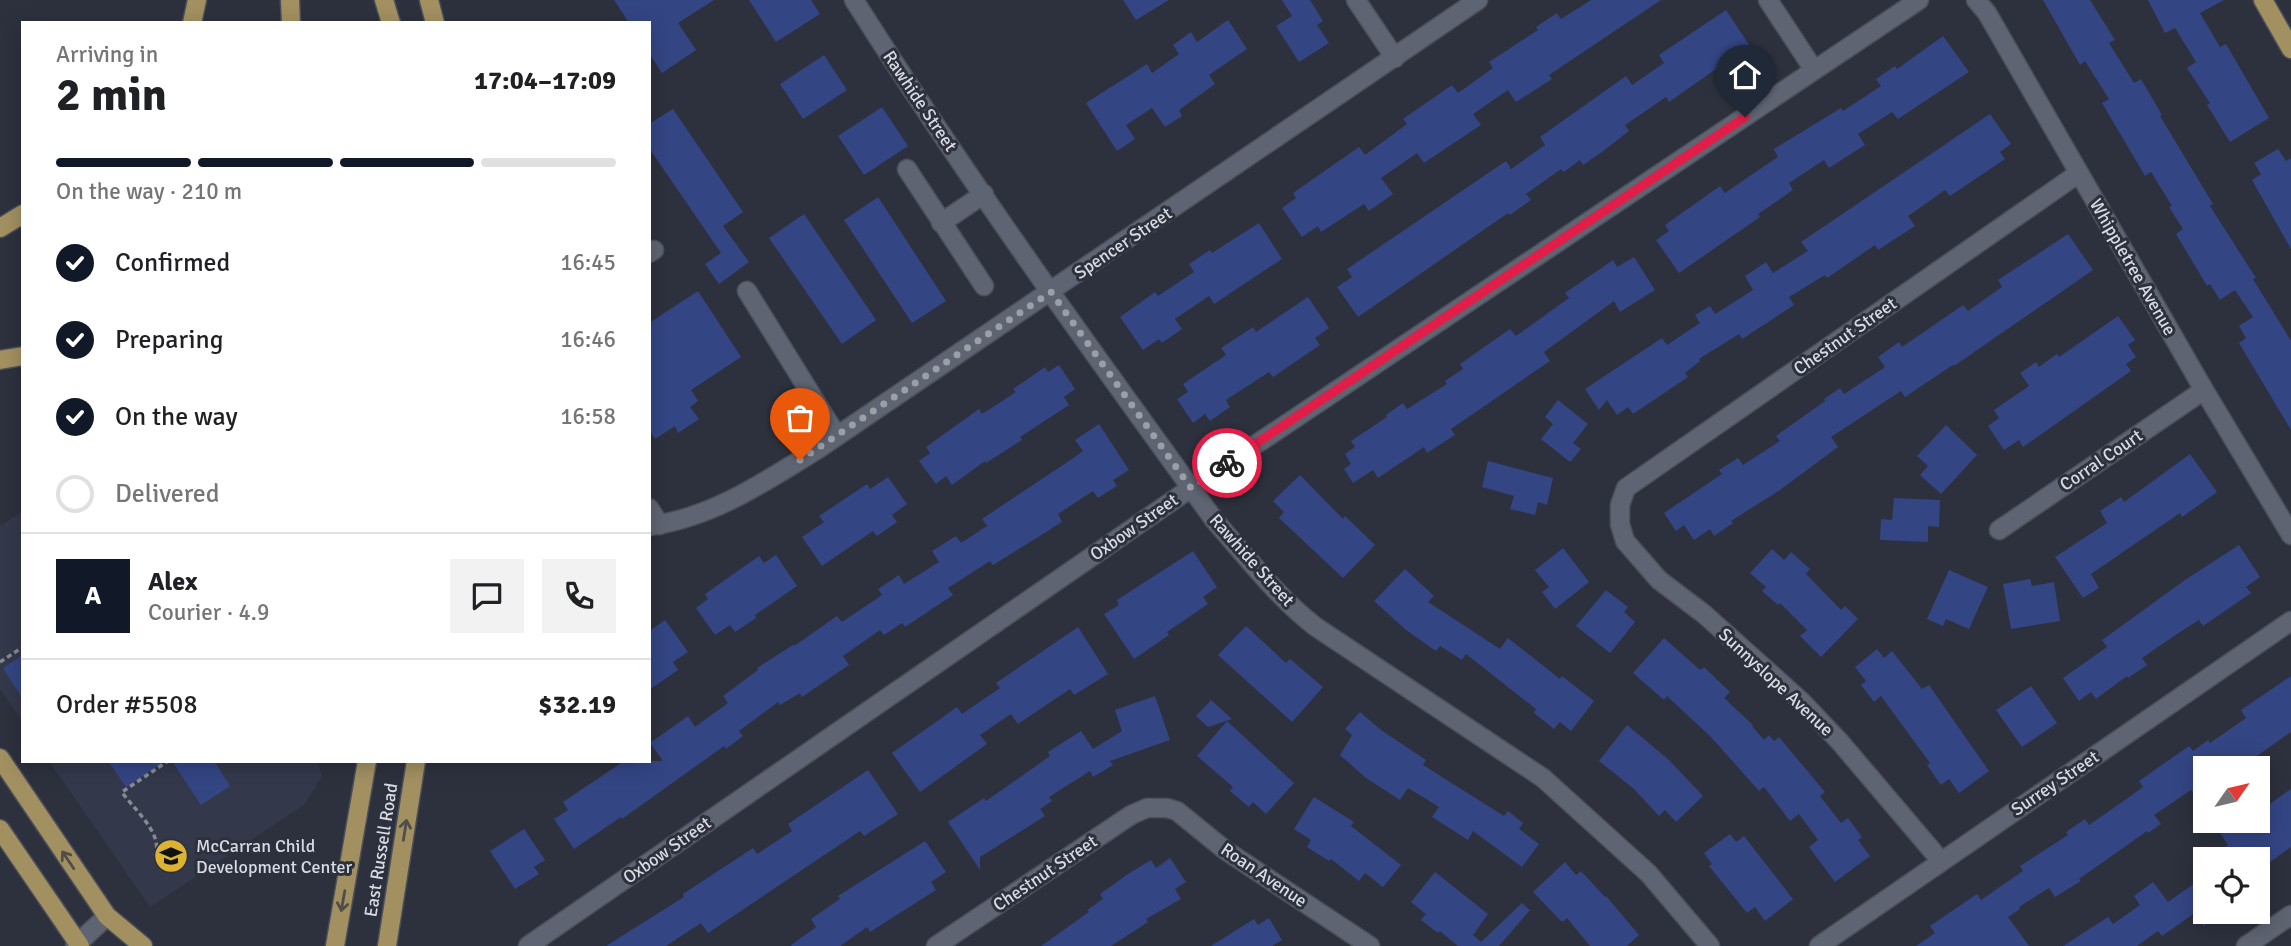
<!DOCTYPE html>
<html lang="en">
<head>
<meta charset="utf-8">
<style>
  body { margin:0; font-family:Signika,sans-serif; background:#f2f2f2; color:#202124; height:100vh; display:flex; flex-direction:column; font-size:26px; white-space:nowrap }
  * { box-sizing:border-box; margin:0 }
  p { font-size:23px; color:#757577 }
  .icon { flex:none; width:38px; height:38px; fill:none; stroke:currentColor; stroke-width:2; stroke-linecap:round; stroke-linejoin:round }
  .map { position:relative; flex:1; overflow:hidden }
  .side { position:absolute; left:21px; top:21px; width:630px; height:742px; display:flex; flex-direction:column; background:#fff; border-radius:0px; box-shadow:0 4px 18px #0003 }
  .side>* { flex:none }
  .needle { width:46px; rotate:56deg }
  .tools { position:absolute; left:2193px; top:756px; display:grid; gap:14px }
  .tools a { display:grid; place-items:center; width:77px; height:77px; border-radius:0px; background:#fff; box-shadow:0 4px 18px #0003; font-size:35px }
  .pin { position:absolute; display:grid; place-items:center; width:60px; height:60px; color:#fff; margin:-72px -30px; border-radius:50% 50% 50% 0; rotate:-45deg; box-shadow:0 0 7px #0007 }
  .pin .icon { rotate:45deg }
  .courier { position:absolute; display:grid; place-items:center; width:70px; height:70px; margin:-35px; border:5px solid #e11d48; border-radius:50%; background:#fff; color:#222; box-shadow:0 2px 9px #0007 }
  .headline em { font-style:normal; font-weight:700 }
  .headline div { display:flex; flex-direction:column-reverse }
  .headline { display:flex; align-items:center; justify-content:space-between; height:119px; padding:0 35px }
  h1 { font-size:46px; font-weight:700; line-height:52px }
  .bar { display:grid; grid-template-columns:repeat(4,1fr); gap:10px 7px; align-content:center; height:84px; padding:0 35px }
  .bar i { height:9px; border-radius:5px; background:#e0e0e0 }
  .bar .active { background:#111827 }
  .bar p { grid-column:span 4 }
  .line { display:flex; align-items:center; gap:18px; padding:0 35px; border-top:2px solid #e0e0e0 }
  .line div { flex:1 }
  .round { display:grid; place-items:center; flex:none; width:74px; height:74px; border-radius:0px; background:#f2f2f2 }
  ol { padding:0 35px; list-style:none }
  li { display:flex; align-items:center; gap:21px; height:77px }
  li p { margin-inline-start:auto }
  li .icon { padding:7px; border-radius:50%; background:#111827; color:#fff; stroke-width:4 }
  li:last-child { color:#757577 }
  li i { width:38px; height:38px; border:4px solid #e0e0e0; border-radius:50% }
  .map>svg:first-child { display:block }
</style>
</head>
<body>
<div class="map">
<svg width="2291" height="946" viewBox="0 0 2291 946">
  <rect width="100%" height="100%" fill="#2c313d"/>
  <path fill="#33394b" d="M23,511V722L0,689V526Z
    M49,761H318L322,776L305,804L150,907Z"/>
  <path fill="#344584" d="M614,0H714L678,23L696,50L662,73L649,53V23H629Z
    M749,0H811L820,14L776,42Z
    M1123,0H1169L1136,20Z
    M1282,0H1310L1323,21L1317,25L1329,43L1299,62L1276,26L1292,16Z
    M1591,0H1661L1549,75L1552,79L1516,102L1508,90L1473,114L1481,125L1424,163L1417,153L1381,178L1393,194L1369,211L1364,204L1321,232L1318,226L1302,237L1282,208L1296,198L1293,193L1359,147L1365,155L1407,124L1403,119L1452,85L1458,93L1493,68L1489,62L1538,30L1536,27L1557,13L1561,19Z
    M2043,0H2090L2115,40L2109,43L2134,83L2141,79L2162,115L2160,116L2213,204L2210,206L2256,278L2253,279L2291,341V430L2239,343L2246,338L2239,326L2253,317L2235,290L2220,300L2210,284L2207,286L2176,234L2183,229L2169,207L2172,206L2151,172L2145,176L2102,103L2109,99L2085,61L2080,65Z
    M2148,0H2224L2200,13L2220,47L2226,44L2269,118L2230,142L2207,105L2210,103L2187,68L2196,62L2175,28L2165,33Z
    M1726,10L1752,49L1716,69L1669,102L1666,97L1625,125L1629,131L1602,152L1583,165L1580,160L1564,172L1561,169L1526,194L1531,200L1510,215L1508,213L1358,317L1337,287L1352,277L1347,269L1506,161L1511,169L1545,145L1540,137L1626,76L1632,85L1664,63L1659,55Z
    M1228,20L1247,49L1209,75L1215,84L1179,110L1182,116L1165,127L1152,108L1126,125L1135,139L1117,151L1086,103L1147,64L1152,73L1179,54L1173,45L1191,32L1197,42Z
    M1943,36L1969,72L1898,119L1892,112L1858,134L1865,145L1829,168L1824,160L1789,183L1793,190L1758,214L1760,217L1679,273L1656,240L1669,231L1665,225L1720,186L1725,193L1757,171L1778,157L1774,149L1841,108L1843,111L1881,86L1876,79L1895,66L1897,69Z
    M824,55L847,90L803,119L780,84Z
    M882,107L908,146L864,175L838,136Z
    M673,109L743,212L723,226L749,262L719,284L705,264L721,253L649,148V124Z
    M1990,114L2011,144L2000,152L2005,159L1950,196L1945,190L1908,216L1915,226L1878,250L1875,245L1827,278L1825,275L1789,297L1794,305L1742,339L1739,334L1699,359L1700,361L1685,373L1688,377L1633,414L1628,407L1617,415L1607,400L1599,410L1585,389L1662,338L1667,345L1700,323L1695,315L1710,306L1715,314L1753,290L1745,276L1766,262L1773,273L1808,251L1801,242Z
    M2278,149L2286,161L2291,158V249L2252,180L2261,174L2254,163Z
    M878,197L946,301L912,323L844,220Z
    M804,214L876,320L842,344L769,238Z
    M1259,223L1282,259L1214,304L1209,296L1175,319L1182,329L1162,343L1159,339L1143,350L1120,317L1155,292L1158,296L1194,272L1189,264L1210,250L1212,253Z
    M2068,234L2093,270L1954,366L1953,365L1905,397L1901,391L1831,437L1838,447L1780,490L1731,521L1733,523L1714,536L1710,529L1694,540L1684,525L1676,531L1664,513L1722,474L1719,470L1738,458L1743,465L1780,441L1776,436L1825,401L1824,399L1840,388L1844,394L1885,367L1878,357L1899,342L1902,347L1963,305L1968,311L2002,287L1998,280Z
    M1634,257L1655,290L1620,312L1614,301L1544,352L1550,361L1451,429L1455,435L1427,453L1424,447L1378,478L1373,470L1353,483L1344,469L1351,464L1345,454L1355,447L1351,441L1387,417L1386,415L1403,403L1407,409L1447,384L1445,381L1463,369L1460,364L1510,329L1516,336L1569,298L1565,293L1613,260L1617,267Z
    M698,291L741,357L691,390L698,401L690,407L699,419L678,433L675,426L655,439L649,430V323Z
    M1308,297L1329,328L1315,338L1320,345L1273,377L1269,372L1226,400L1230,407L1210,421L1205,414L1193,423L1177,399L1188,392L1183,384L1226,355L1221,348L1253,327L1256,332Z
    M2118,316L2135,340L2128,345L2136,357L2126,364L2131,371L2023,447L2019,440L2004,450L1988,426L1999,418L1994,410L2029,386L2020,373L2036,362L2039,367L2057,354L2059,357Z
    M1059,365L1075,389L1064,397L1069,405L1020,437L1022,440L986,463L985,461L952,485L946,476L936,484L919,461L930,453L926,447L979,409L982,414L1016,392L1013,389L1045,367L1048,372Z
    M1558,400L1588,424L1573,443L1581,449L1570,462L1541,439L1553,424L1545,417Z
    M1099,424L1129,470L1113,480L1117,486L1098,498L1093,491L1058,514L1062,522L993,565L990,561L948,588L953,595L905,627L902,623L884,635L880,630L843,656L849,665L802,697L800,693L780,705L778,702L739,731L743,736L726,749L724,746L622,819L621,817L574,849L554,819L568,810L563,802L624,761H663L650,743L688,716L695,727L728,703L723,696L758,670L757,668L793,645L794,646L837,616L842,622L882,595L878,589L899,575L904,584L939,562L932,551L956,536L961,543L987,526L982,519L1072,459L1083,451L1075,440Z
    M1946,425L1977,455L1941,494L1920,475L1928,466L1917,456Z
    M2190,454L2217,492L2182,517L2180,513L2091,574L2099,588L2083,598L2055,557L2107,523L2100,511L2121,497L2124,502Z
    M1488,461L1553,478L1547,505L1538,502L1535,515L1510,509L1514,496L1482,487Z
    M1300,475L1343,519L1345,516L1375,545L1343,578L1279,518L1284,512L1273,501Z
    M888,477L907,504L892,515L897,522L877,536L873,531L822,566L802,537L824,522L819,516L867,484L870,489Z
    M1894,498L1940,500L1939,527L1928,526V542L1880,540L1881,519L1892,520Z
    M2239,545L2260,577L2246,587L2251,593L2203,626L2199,620L2177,634L2142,658L2147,665L2128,678L2127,676L2096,699L2091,692L2079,701L2063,678L2107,647L2102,640L2185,580Z
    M1563,548L1589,582L1555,609L1542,592L1549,587L1535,570Z
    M1772,549L1784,560L1791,552L1810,569L1806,574L1841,610L1845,606L1858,619L1821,657L1800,636L1807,630L1780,603L1778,605L1762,591L1766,587L1750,573Z
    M1193,551L1217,587L1203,597L1208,604L1167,632L1169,635L1134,659L1104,614L1119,605L1117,600Z
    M776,555L797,586L755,615L756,618L735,632L730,625L715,635L696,608L708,599L705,594L759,556L764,563Z
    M1405,569L1434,596L1428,602L1500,649L1508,638L1560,679L1562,676L1594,701L1571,731L1560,722L1554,729L1534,713L1536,709L1466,654L1462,660L1440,646L1436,651L1406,630L1374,601Z
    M1949,570L1988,587L1969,629L1946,619L1943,626L1927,619Z
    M2030,579L2032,586L2054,582L2060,621L2011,629L2003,584Z
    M1606,590L1628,607L1624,612L1635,622L1610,653L1576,626Z
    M665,620L688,652L673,662L678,670L649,690V631Z
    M1246,626L1286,663L1290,659L1323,687L1292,722L1218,655Z
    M1078,627L1108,674L1074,695L1070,689L1018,724L1011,714L980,735L987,744L920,792L892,753L957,707L962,714L1000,688L996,683Z
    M1664,638L1700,670L1704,667L1730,692L1724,698L1753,725L1752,726L1764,740L1769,735L1774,741L1779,737L1825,792L1820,796L1841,823L1848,818L1862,837L1858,840L1870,856L1835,882L1809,847L1818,840L1799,814L1790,821L1764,787L1759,791L1711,737L1667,696L1664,700L1633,673Z
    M1877,649L1884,658L1892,651L1922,689L1929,685L1989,771L1959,793L1949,779L1941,785L1927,765L1930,763L1881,696L1874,702L1861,685L1866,681L1855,667Z
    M23,655V699L3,668Z
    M2291,676V732L2240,768H2205V810L2191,790L2154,815L2161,824L2148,833L2147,831L2079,879L2081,881L2055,897L2049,888L2019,907L2020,909L2008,917L2029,946H1916L1935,933L1930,926L1977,894L1981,900L2023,871L2020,866L2068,835L2066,832L2085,819L2089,825L2125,800L2143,787L2139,781L2189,746L2193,751L2208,740L2210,743L2246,718L2241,710Z
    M2031,686L2057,723L2022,747L1996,710Z
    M1155,696L1170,740L1110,761L1113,765L1093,777L1090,771L1049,797L1052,801L1040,809L1045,816L980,857V870L948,822L984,798L986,801L1050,756L1048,752L1081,731L1093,749L1122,731L1115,710Z
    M1211,700L1232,719L1208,727L1196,716Z
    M1360,712L1381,730L1426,760L1423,765L1504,816L1508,811L1523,823L1519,829L1539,844L1522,867L1473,831L1468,840L1432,817L1439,807L1408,788L1400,800L1366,778L1340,755L1352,735L1345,729Z
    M1227,721L1294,783L1266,814L1253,802L1249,807L1230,791L1233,787L1197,756Z
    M1627,725L1669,760L1703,796L1676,822L1665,810L1659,816L1634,789L1599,761Z
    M108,761H165L126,787Z
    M172,761H214L230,786L201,805Z
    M868,770L898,814L864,836L860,831L708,933L701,923L666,946H606L684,897L683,894L753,848L757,854L792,831L788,824Z
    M2291,789V847L2264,866L2260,859H2209L2228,845L2218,830L2232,821H2258V812Z
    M1314,797L1354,822L1351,826L1401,865L1383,887L1365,873L1359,881L1331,859L1329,861L1307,847L1311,840L1294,829Z
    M524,829L545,860L534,867L539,874L515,889L490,851Z
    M1730,834L1736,842L1744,836L1793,899L1765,921L1755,907L1747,913L1709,866L1712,864L1704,853Z
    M925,841L946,872L931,882L936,890L870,932L867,927L840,946H790L816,927L811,919L840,899L838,896Z
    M1170,858L1186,882L1175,889L1181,899L1146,919L1148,922L1111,946H1041L1089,912L1087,910L1103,899L1100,894L1131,872L1151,860L1156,868Z
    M1565,862L1576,875L1581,871L1605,897L1606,896L1639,935L1627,946H1590L1567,918L1562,922L1533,892Z
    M1435,872L1488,914L1473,935L1481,942L1522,903L1530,910L1499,946H1458L1440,931L1438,933L1421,920L1426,914L1411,902Z
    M2205,876V927L2195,913L2162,936L2158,931L2137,946H2063L2108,917L2113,924L2140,905L2134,896L2153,882L2168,902Z
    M1269,918L1282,940L1272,946H1211L1254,919L1258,925Z"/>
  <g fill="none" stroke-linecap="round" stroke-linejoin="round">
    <g stroke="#4b4f59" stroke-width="21">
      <path id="minor" d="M854,0C967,179 1091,350 1215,521C1246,556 1279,599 1316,627L1543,778L1649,874L1710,946
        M1356,0L1395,58
        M1768,0L1814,70
        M1976,0L1987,13L2204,390L2291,535
        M907,169L984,286
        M941,223L984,194
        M649,253L654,250
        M747,291L837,436
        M649,508L660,525
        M649,526C712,518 766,481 818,449L1478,0
        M1999,530L2204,390
        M1941,861L1840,742L1801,701L1704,614L1659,580L1625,541L1620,524V505L1626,488L2079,173
        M75,946L107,916
        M528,946L1191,488L1919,0
        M936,946L1131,815L1147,808H1167L1177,811L1225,850L1370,946
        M1819,946L2291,621
        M2246,946L2291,915"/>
    </g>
    <g stroke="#4b4f59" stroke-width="21">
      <path id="major" d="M290,0L291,23
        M384,0L391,23
        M429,0L435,23
        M2263,0L2291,49
        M192,23L197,0
        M0,228L23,214
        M0,360L23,356
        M0,758L107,916L143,946
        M0,829L80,946
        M335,946L367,761
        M387,946L416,761"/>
    </g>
    <path stroke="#858993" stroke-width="3.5" stroke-dasharray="5 3.5" stroke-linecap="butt" d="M0,662L23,647
      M155,856C164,833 133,809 122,792L168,761"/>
    <use href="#minor" stroke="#5f6472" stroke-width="18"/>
    <use href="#major" stroke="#a29061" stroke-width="18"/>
  </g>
  <defs><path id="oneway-shaft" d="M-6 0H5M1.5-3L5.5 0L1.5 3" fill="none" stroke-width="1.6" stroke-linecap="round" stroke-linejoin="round" transform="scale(1.75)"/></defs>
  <g stroke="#4f4e48">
    <use href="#oneway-shaft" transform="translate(405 830) rotate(-81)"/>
    <use href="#oneway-shaft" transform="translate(68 860) rotate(-124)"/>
    <use href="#oneway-shaft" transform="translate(343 901) rotate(100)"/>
  </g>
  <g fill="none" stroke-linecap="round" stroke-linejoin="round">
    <path stroke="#9b9fa8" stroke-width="7" stroke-dasharray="0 12.6" d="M800,460L1051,292L1191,488L1227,463"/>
    <path stroke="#e11d48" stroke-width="9" d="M1227,463L1745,117"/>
  </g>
  <defs>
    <g id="school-disc" transform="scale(1.75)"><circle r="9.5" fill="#dcb233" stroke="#2c313d"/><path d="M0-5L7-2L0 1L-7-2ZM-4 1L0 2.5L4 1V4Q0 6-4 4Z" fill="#111"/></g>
  </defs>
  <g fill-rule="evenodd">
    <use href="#school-disc" x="171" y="856"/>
  </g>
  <g text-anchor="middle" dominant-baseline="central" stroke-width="6" stroke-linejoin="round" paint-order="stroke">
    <g font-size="18" fill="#d7dae2" stroke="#2c313d">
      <text transform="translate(920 101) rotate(56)">Rawhide Street</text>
      <text transform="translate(1123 243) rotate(-34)">Spencer Street</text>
      <text transform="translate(2133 267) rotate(60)">Whippletree Avenue</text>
      <text transform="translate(1845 336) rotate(-35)">Chestnut Street</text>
      <text transform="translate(2101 460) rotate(-34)">Corral Court</text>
      <text transform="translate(1134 527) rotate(-35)">Oxbow Street</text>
      <text transform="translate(1252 560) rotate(48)">Rawhide Street</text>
      <text transform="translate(1776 682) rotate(43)">Sunnyslope Avenue</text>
      <text transform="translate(2055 783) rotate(-34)">Surrey Street</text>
      <text transform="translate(381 850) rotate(-81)">East Russell Road</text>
      <text transform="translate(667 850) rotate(-35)">Oxbow Street</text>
      <text transform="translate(1045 873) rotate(-34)">Chestnut Street</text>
      <text transform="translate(1264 875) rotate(34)">Roan Avenue</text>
    </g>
    <g font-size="18" fill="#d7dae2" stroke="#2c313d" text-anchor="start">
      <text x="196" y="846">McCarran Child<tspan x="196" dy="21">Development Center</tspan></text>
    </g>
  </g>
</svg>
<div class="tools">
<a><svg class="needle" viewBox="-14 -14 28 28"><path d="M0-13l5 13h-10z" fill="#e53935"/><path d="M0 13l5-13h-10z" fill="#757577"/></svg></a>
<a><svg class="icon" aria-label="locate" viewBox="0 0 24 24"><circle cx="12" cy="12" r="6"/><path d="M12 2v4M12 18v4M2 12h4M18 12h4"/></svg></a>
</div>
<div class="pin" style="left:800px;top:460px;background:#ea580c"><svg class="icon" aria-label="bag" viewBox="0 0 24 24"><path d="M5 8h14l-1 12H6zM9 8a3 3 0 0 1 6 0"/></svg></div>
<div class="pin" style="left:1745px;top:117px;background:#1f2937"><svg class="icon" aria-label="home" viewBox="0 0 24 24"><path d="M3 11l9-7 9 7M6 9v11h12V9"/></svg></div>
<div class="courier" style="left:1227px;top:463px"><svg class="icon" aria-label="bike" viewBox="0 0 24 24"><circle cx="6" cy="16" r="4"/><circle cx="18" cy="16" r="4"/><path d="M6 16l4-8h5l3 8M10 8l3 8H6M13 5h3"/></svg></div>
<section class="side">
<div class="headline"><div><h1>2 min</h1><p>Arriving in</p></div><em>17:04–17:09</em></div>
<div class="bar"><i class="active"></i><i class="active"></i><i class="active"></i><i></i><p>On the way · 210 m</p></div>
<ol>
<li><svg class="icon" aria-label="check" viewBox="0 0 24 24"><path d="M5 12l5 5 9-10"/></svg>Confirmed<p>16:45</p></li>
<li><svg class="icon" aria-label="check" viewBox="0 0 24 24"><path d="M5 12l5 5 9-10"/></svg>Preparing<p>16:46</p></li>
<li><svg class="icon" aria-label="check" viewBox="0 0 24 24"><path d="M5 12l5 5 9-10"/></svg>On the way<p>16:58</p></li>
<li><i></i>Delivered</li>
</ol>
<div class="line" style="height:126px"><b class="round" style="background:#111827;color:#fff">A</b><div><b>Alex</b><p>Courier · 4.9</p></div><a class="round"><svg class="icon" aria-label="chat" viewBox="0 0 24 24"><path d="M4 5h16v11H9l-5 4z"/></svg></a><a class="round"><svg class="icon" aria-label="phone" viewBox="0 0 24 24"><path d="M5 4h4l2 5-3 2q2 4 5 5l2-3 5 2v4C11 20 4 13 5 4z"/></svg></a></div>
<div class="line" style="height:91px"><div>Order #5508</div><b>$32.19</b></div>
</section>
</div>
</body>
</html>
